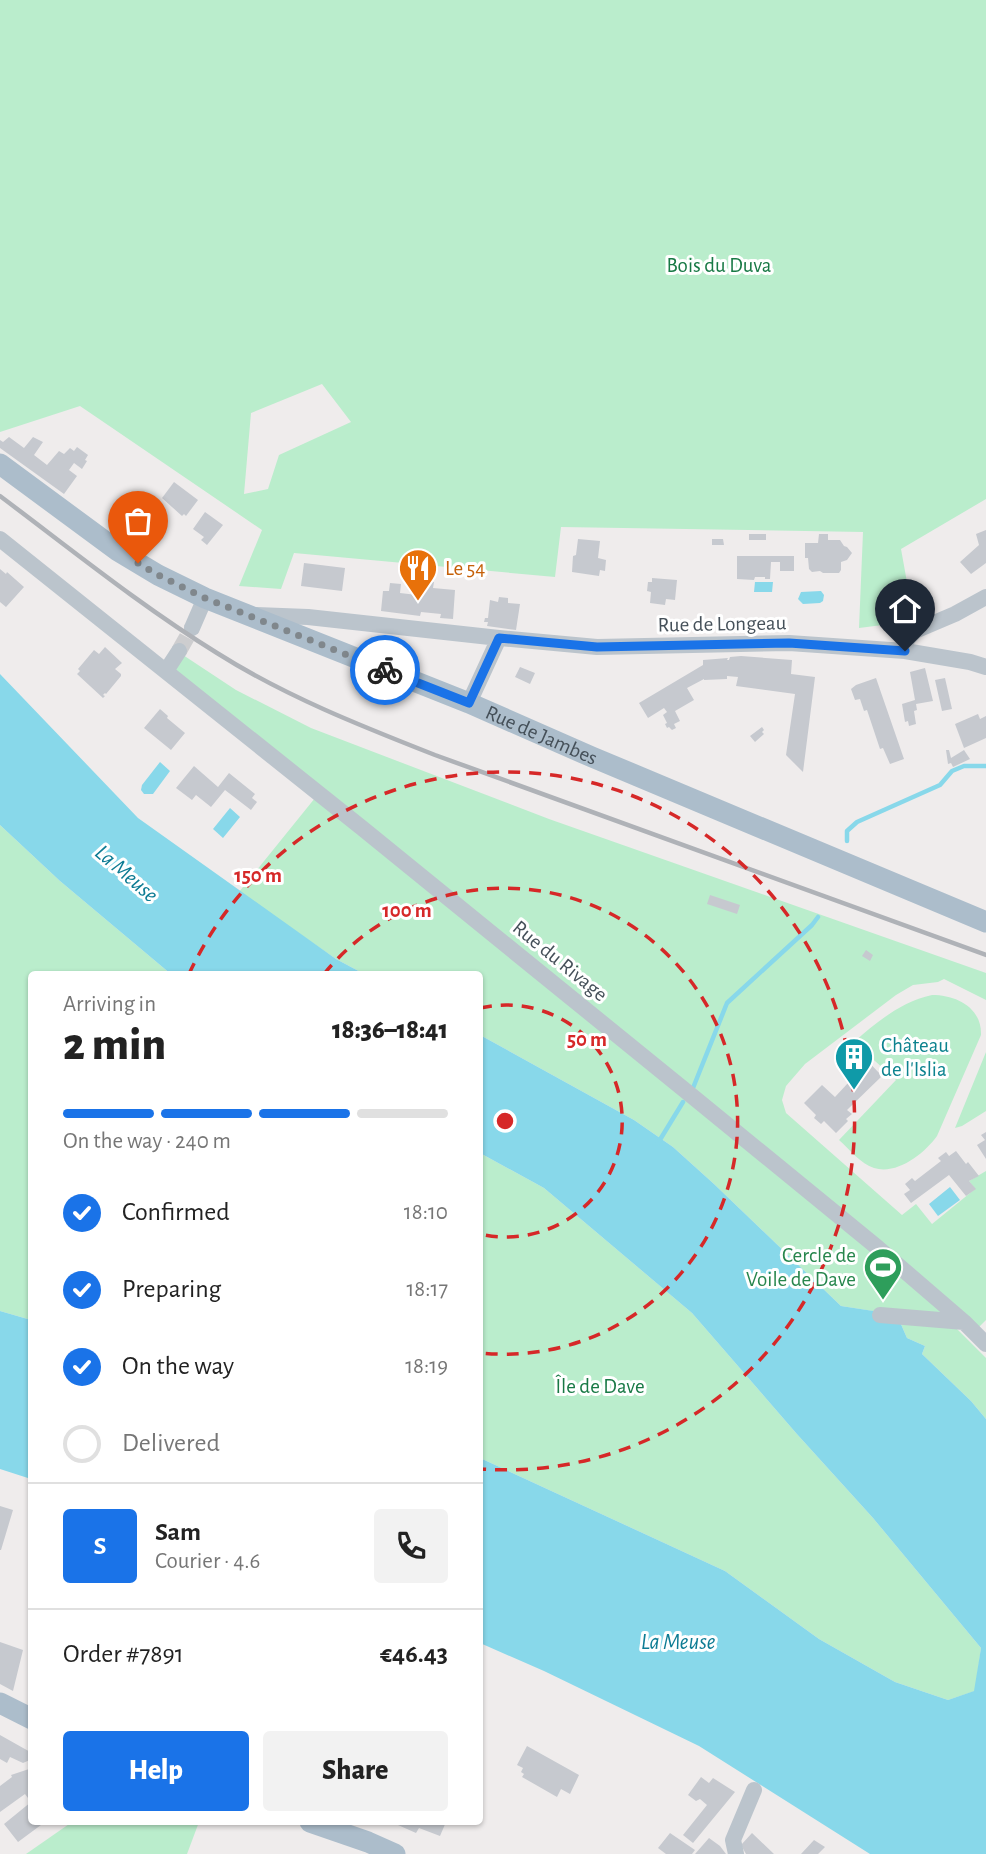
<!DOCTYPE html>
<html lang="en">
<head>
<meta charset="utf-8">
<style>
  body { margin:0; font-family:"Alegreya Sans",sans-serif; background:#f2f2f2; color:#222; height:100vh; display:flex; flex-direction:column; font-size:26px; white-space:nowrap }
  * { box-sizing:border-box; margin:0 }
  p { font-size:23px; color:#767676 }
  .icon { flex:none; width:38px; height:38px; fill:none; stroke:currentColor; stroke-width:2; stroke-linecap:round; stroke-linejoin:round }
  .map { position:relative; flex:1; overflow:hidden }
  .drawer { position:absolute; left:28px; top:971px; width:455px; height:854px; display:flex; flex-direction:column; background:#fff; border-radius:7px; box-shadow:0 2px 5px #0004 }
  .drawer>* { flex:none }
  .pin { position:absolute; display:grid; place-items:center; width:60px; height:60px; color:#fff; margin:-72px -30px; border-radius:50% 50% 50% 0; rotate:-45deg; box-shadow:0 0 7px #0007 }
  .pin .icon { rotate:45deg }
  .courier { position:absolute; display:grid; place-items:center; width:70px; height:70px; margin:-35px; border:5px solid #1a73e8; border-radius:50%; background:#fff; color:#222; box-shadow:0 2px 9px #0007 }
  .summary em { font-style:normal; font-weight:800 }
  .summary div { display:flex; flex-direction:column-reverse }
  .summary { display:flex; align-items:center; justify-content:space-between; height:119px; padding:0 35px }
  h1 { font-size:46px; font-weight:800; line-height:52px }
  .bar { display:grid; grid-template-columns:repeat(4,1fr); gap:10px 7px; align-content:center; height:84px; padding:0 35px }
  .bar i { height:9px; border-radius:5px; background:#e0e0e0 }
  .bar .selected { background:#1a73e8 }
  .bar p { grid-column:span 4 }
  .line { display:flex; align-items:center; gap:18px; padding:0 35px; border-top:2px solid #e0e0e0 }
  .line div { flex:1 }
  .round { display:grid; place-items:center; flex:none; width:74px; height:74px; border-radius:7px; background:#f2f2f2 }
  ol { padding:0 35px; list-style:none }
  li { display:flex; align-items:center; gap:21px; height:77px }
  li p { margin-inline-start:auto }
  li .icon { padding:7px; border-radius:50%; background:#1a73e8; color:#fff; stroke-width:4 }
  li:last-child { color:#767676 }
  li i { width:38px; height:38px; border:4px solid #e0e0e0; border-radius:50% }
  .button { display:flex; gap:14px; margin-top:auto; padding:14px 35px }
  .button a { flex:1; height:80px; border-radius:7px; background:#1a73e8; color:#fff; font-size:28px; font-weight:800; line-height:80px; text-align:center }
  .button a+a { background:#f2f2f2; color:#222 }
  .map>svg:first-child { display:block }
</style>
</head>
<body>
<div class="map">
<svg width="986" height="1854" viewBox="0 0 986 1854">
  <rect width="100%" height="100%" fill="#efecec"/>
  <path fill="#baedcc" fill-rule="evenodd" d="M0,0H986V499L901,549L914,621L859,628L863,532L561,527L555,577L294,553L281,589L239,586L262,530L80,406L0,432ZM322,384L351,422L279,455L268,489L244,494L251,413Z
    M183,655L236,690L311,728L549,819L986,973V1000L944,979L938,982L913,985L896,995L805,1064L786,1086L782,1100L786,1113L902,1215L916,1204L932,1224L975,1189L969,1181L986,1171V1320L978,1328L174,669Z
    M315,798L875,1252L949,1316L950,1322L986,1358V1419L971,1401L922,1354L925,1346L907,1338L900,1322L879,1312L841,1306L714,1184L673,1147L634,1120L480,1035V975H366L336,959L239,892Z
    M0,825L60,881L172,975H32L31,1320L0,1311Z
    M932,995C957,995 982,1008 981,1035L937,1136C924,1154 897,1175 874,1168C861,1164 849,1149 839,1140L896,1080L854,1042C878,1021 901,1002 932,995Z
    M986,1052V1111L962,1126L955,1128Z
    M480,1153L544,1188L692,1313L796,1433L873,1518L981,1648L975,1691L948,1700L895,1682L819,1639L725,1571L480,1458Z
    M72,1822H199L187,1854H26Z"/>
  <path fill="#88d8ea" d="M755,582H773L772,592H754Z
    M821,591L824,595L823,601L820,603L803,604L798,599L801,592Z
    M0,674L138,818L336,959L366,975H172L60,881L0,825Z
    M160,762L170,771L153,794H144L141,790L142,785Z
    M230,808L240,817L223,838L213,829Z
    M480,1035L634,1120L673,1147L714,1184L841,1306L880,1312L900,1322L907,1338L925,1346L922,1354L971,1401L986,1419V1854H870L699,1746L544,1671L480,1643V1458L725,1571L819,1639L895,1682L948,1700L974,1691L981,1648L873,1518L796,1433L692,1313L544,1188L480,1153Z
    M950,1187L960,1200L938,1216L929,1204Z
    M0,1311L31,1320V1479L0,1469Z"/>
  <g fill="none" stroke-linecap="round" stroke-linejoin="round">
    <path stroke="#88d8ea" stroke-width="4.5" d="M847,841V831L857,822L940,785L952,771L964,766H986
      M693,1088L727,1003L812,925L818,917
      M658,1143L683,1102"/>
  </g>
  <path fill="#c6c9cf" d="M9,437L24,448L33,437L43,442L34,455L47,465L59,451L64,454L70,448L74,451L77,447L88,455L85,460L87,461L82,469L74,463L69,470L77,476L64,494L0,448V440L3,442Z
    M174,482L198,500L186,516L184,514L182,516L162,498Z
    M205,512L223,525L207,545L201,540L204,537L193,529Z
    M986,530V563L971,574L960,562L979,545L976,534Z
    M749,534H766V540H749Z
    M819,534H828V540H840L844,546L847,547L852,553L847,560L841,562V570L839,573H823L820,571L812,572L809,569L808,558H805V543H818Z
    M578,539L600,541L598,558L606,560L605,571L600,570L599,576L572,572L573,556L576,555Z
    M712,539H723L724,545H712Z
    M737,556H794V571H780V562H771L770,579H765V577H755L754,580L737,579Z
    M304,563L345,568L342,591L301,586Z
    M0,569L6,574L7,572L24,587L6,607L0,602Z
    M652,578L677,580L675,600L666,599L665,605L650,603L651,592L647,591L648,582H652Z
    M418,581L434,582L433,588L455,590L453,619L440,618L441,614L421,612L420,616L381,611L383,591H389L390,583L401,584L400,593L417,595Z
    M499,597L508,598V603L520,604L516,630L487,626L488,622H484L485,618H488L490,600L498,602Z
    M926,600L929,610L919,613L916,603Z
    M105,647L122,663L115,669L121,674V676L106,694L105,693L103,695L105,696L103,698L77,674L80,671L78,669L94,650L99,654Z
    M741,656L792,660L791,674L815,677L803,772L786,755L795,694L736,686L738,677L727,676V679L704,680V679L687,688L694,700L675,711L680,721L674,724L676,728L672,730L669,727L667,728L665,724L667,723L663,715L667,712L664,708L648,718L639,703L703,665V660L728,658L727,660H729L730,657Z
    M520,667L535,673L530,684L515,677Z
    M925,668L933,701L916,704L917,710L914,711L916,724L909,726L908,721L905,722L902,704L915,700L910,672Z
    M876,678L904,759L890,764L883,748L880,749L867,710L864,711L860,699L855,700L851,689L856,685Z
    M945,678L952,709L942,711L935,680Z
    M160,709L168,716L167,718L185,733L171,750L144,728Z
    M978,714L980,719L986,716V738L964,748L955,724Z
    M762,727L764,730L762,732L764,734L755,742L750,736Z
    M946,750H949L951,758L964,750L970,759L953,767L951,763L948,764Z
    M194,766L218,787L229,773L255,794L252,798L257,802L251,810L225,790L211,807L196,795L192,800L176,788Z
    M710,895L740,905L737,914L707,904Z
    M866,950L873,955L870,961L862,956Z
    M859,1052L882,1076L847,1110L852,1114L846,1119L848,1121L836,1133L824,1121L821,1124L814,1118L816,1115L804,1103L822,1085L835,1097L848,1083L846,1081L848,1076H851L853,1078L857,1074L847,1063Z
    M986,1132V1159L977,1145L985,1140L981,1135Z
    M956,1151L966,1164L968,1162L979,1176L969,1181L976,1189L966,1196L949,1175L911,1203L904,1194L910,1190L905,1184L912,1178L915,1181L941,1161L938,1158L946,1152L949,1156Z
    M0,1506L13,1510L1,1550H0Z
    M0,1642L23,1650L13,1691L0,1684Z
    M0,1735L32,1753V1759L23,1763L10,1757L7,1763L0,1759Z
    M527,1746L579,1775L570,1794L561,1789L557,1797L522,1777L524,1774L521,1772L523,1768L517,1765Z
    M32,1768V1822H45L18,1842L4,1824L31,1802L25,1794L0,1812V1786L12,1777L11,1775Z
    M701,1777L709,1783L713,1778L735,1792L693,1843L683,1835L707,1805L700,1799L696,1801L688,1795Z
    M399,1822H446L440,1836L419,1828L416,1833L398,1825Z
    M670,1833L695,1850L692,1854H666L658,1848Z
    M752,1833L774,1854H746L741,1845Z
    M709,1838L720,1846L726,1854H695Z
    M814,1840L825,1847L818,1854H801Z"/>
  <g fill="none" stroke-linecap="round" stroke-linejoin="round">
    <path stroke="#cdcdcf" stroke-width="16" stroke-dasharray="16 8" stroke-linecap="butt" d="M179,651L192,628"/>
    <path stroke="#bbc4cc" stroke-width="16" d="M0,539L362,828L692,1096L878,1248L964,1322L986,1344
      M256,615L308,617L499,638L597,647L789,643L905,651L970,662L986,667
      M192,628L205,598
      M905,651L907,639L915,631L955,614L986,597
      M166,671L179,651
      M469,703L499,638
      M880,1315L964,1322
      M736,1854L733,1840L754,1790"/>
    <g stroke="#acbdcb" stroke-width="21">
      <path id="s1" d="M0,464L118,551L158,575L205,598L469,703L592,757L986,922"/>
      <path d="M0,1703L32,1719"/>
      <path d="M310,1822L368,1842L395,1854"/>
    </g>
    <path stroke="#afb2b7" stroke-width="4.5" d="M0,496C72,550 141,606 217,653C285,696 361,726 435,755L986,955"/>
  </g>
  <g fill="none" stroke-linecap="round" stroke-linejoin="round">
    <path stroke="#80878c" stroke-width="7" stroke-dasharray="0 12.6" d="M138,563L158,575L205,598L385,670"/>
    <path stroke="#1a73e8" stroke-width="9" d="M385,670L469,703L499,638L597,647L789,643L905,651"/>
  </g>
  <g fill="none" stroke="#d62828" stroke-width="3.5" stroke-dasharray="12 9">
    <path d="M480 1008A116 116 0 1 1 480 1234"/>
    <path d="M324 974A233 233 0 1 1 481 1353"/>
    <path d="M189 974A349 349 0 1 1 481 1469"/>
  </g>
  <defs>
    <g id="restaurant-pin" transform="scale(2.0125)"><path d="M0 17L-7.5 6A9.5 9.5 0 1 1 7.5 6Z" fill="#e8710a" stroke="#fff"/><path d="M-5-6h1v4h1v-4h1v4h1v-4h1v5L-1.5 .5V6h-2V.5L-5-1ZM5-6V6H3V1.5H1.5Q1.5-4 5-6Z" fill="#fff"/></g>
    <g id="building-pin" transform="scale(2.0125)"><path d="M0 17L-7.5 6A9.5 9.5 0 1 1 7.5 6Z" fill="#0f9aa8" stroke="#fff"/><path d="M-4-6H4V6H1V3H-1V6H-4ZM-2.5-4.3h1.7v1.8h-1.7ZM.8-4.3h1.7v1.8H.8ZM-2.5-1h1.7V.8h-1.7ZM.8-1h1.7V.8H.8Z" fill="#fff"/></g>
    <g id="stadium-pin" transform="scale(2.0125)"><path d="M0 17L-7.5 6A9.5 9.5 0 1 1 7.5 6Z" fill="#2e9e5b" stroke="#fff"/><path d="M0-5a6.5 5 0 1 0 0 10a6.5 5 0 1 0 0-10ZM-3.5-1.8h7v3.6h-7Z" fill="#fff"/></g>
  </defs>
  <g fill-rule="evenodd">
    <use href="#restaurant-pin" x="418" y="568"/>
    <use href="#building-pin" x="854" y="1057"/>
    <use href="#stadium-pin" x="883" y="1267"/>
  </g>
  <g text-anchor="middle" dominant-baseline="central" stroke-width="6" stroke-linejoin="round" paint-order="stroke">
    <g font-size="21" fill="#187945" stroke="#fff">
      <text x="719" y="265">Bois du Duva</text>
      <text x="600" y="1386">Île de Dave</text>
    </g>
    <g font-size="21" fill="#c56008" stroke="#fff" text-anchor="start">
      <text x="445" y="568">Le 54</text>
    </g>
    <g font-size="21" fill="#455059" stroke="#fff">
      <text transform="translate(722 624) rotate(-1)">Rue de Longeau</text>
      <text stroke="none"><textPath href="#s1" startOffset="609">Rue de Jambes</textPath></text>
      <text transform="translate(560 961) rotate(39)">Rue du Rivage</text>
    </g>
    <g font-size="21" fill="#0d838f" stroke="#fff" text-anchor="start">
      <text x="881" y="1045">Château<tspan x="881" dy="24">de l'Islia</tspan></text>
    </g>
    <g font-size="21" fill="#27864d" stroke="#fff" text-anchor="end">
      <text x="856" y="1255">Cercle de<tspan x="856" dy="24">Voile de Dave</tspan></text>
    </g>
    <g font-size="23" font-style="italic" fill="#0e7c94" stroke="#fff">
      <text transform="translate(126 874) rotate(41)">La Meuse</text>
      <text x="678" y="1642">La Meuse</text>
    </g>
  </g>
  <circle cx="505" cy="1121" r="10" fill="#d62828" stroke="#fff" stroke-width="3.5"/>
  <g font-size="21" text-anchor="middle" font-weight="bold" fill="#d62828" stroke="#fff" stroke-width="6" stroke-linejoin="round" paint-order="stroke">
    <text x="258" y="882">150 m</text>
    <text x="407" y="917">100 m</text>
    <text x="587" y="1046">50 m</text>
  </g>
</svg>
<div class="pin" style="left:138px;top:563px;background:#ea580c"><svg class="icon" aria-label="bag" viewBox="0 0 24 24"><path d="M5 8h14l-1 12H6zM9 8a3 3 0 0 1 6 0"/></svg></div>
<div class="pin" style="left:905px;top:651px;background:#1f2937"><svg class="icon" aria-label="home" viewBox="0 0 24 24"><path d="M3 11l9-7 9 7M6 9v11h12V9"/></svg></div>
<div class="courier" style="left:385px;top:670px"><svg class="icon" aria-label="bike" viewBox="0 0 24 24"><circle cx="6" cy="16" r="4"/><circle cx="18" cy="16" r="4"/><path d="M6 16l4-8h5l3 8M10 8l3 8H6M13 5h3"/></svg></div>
<section class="drawer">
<div class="summary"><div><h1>2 min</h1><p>Arriving in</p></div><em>18:36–18:41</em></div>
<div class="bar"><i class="selected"></i><i class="selected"></i><i class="selected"></i><i></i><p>On the way · 240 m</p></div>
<ol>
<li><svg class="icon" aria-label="check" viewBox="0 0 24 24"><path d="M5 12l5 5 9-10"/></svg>Confirmed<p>18:10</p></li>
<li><svg class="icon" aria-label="check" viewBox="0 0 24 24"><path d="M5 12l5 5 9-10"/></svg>Preparing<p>18:17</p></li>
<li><svg class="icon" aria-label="check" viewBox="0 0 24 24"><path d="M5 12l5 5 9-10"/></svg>On the way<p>18:19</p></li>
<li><i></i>Delivered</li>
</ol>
<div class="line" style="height:126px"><b class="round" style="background:#1a73e8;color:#fff">S</b><div><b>Sam</b><p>Courier · 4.6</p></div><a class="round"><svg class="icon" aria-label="phone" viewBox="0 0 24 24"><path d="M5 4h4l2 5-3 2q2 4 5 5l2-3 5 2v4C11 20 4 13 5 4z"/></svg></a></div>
<div class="line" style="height:91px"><div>Order #7891</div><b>€46.43</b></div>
<div class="button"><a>Help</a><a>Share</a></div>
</section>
</div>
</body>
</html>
